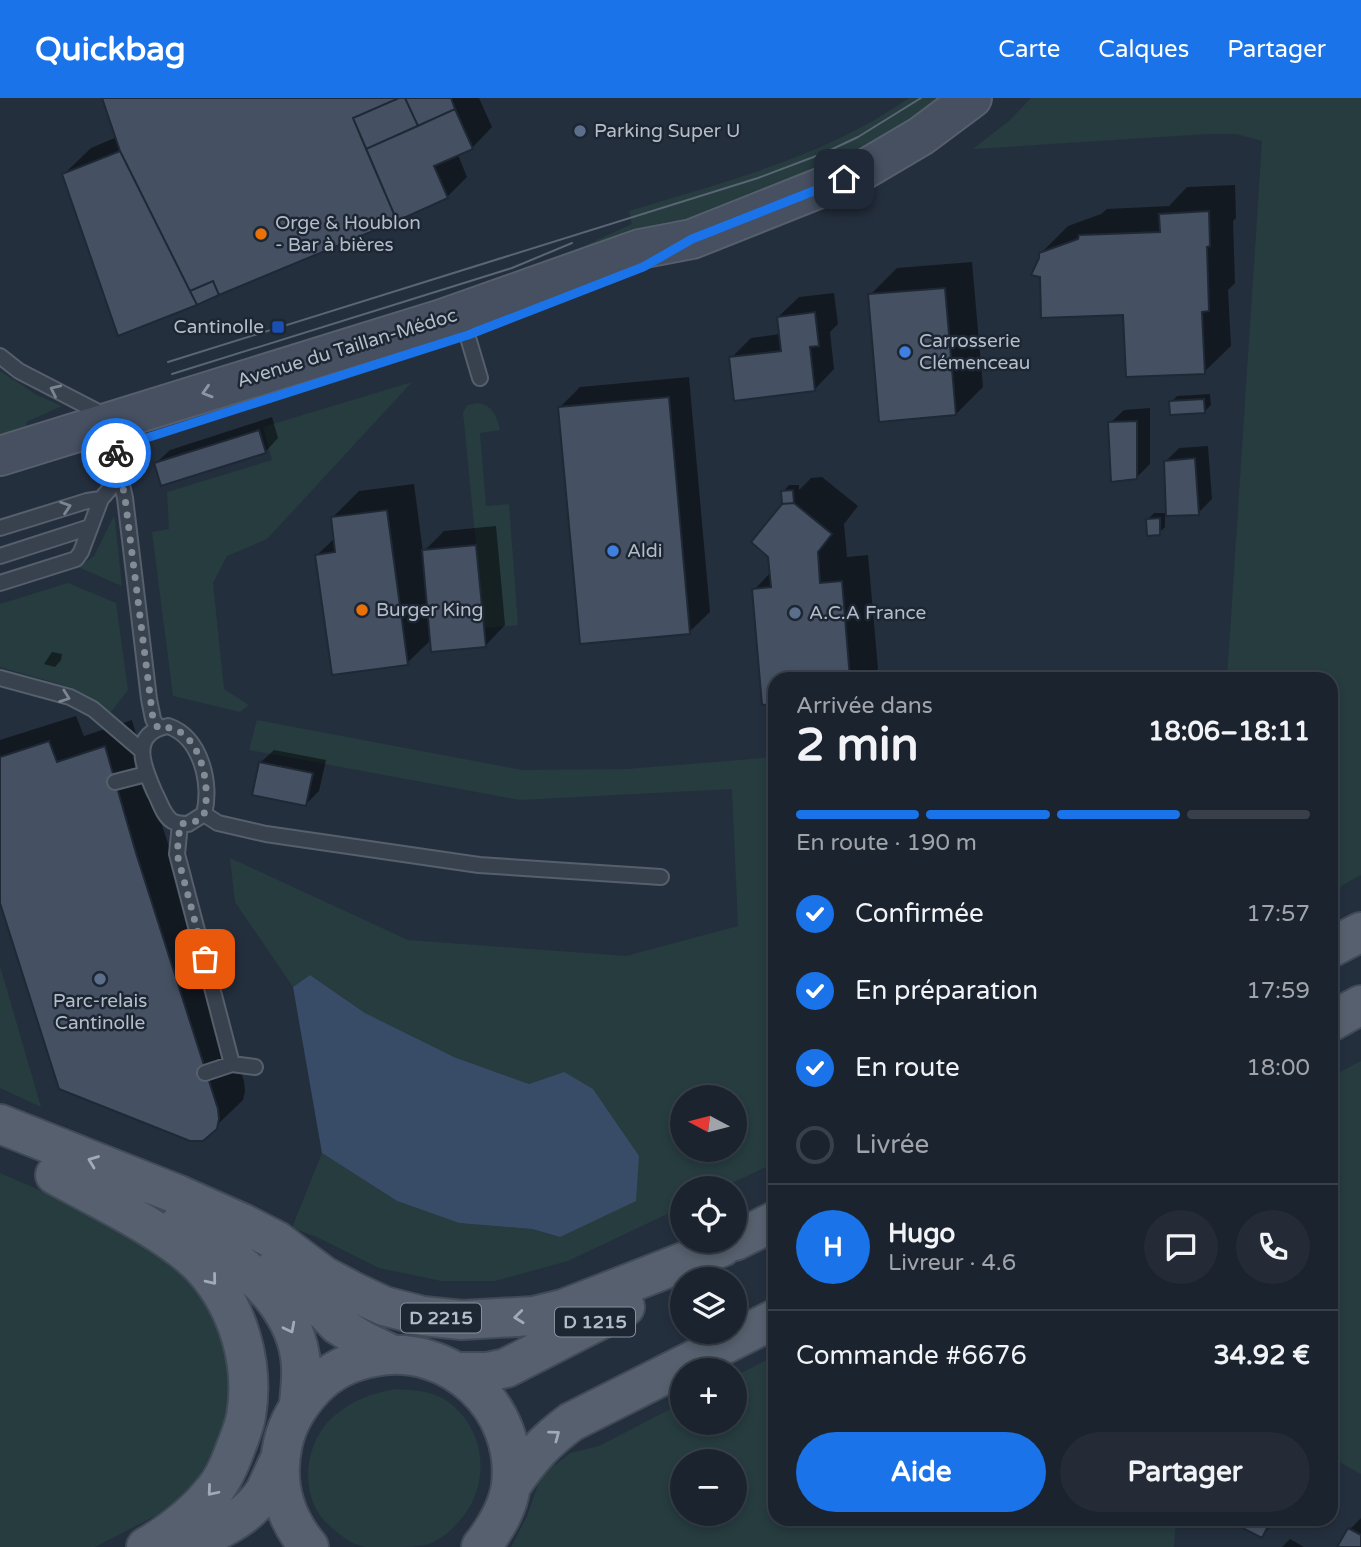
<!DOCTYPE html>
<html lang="fr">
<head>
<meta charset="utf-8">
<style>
  body { margin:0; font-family:"Varela Round",sans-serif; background:#242b36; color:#f1f3f6; height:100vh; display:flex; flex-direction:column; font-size:26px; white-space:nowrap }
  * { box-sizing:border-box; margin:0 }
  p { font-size:23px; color:#a0a4aa }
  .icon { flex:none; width:38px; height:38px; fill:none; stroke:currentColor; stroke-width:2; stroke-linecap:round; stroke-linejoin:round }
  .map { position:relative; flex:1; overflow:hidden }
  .drawer { position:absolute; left:768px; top:574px; width:570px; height:854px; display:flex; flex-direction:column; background:#1b232e; border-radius:21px; box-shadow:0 4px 10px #0003,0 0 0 2px #39404a }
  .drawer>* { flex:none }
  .needle { width:46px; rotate:277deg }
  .buttons { position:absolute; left:670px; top:987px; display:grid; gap:14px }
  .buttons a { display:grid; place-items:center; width:77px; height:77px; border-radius:50%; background:#1b232e; box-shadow:0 4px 10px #0003,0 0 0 2px #39404a; font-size:35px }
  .pin { position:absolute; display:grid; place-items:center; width:60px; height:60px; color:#fff; margin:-30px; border-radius:14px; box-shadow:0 4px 10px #0006 }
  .courier { position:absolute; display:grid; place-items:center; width:70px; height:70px; margin:-35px; border:5px solid #1a73e8; border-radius:50%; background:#fff; color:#222; box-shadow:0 2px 9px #0007 }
  .head em { font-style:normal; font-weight:800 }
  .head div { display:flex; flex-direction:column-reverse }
  .head { display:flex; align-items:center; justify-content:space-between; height:119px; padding:0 28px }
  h1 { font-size:46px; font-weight:800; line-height:52px }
  .bar { display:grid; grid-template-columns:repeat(4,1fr); gap:10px 7px; align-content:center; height:84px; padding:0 28px }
  .bar i { height:9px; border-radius:5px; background:#39404a }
  .bar .current { background:#1a73e8 }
  .bar p { grid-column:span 4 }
  .line { display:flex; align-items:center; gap:18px; padding:0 28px; border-top:2px solid #39404a }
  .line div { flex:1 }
  .round { display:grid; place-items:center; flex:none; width:74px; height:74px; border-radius:37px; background:#242b36 }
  ol { padding:0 28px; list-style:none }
  li { display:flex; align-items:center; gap:21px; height:77px }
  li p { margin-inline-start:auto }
  li .icon { padding:7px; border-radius:50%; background:#1a73e8; color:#fff; stroke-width:4 }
  li:last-child { color:#a0a4aa }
  li i { width:38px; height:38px; border:4px solid #39404a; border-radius:50% }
  .button { display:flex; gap:14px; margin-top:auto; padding:14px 28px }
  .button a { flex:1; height:80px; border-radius:42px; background:#1a73e8; color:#fff; font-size:28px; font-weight:800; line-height:80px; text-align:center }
  .button a+a { background:#242b36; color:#f1f3f6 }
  header { display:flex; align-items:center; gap:42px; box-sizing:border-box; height:98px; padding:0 35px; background:#1a73e8; color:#fff }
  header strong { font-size:33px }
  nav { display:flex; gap:38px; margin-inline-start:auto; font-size:24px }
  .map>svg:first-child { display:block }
</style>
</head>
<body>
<header>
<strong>Quickbag</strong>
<nav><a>Carte</a><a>Calques</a><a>Partager</a></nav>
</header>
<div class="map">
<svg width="1361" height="1449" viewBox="0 0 1361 1449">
  <rect width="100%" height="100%" fill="#242f3e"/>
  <path fill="#263c3f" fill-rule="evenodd" d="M909,0H942L899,31L829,68L637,140L542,167L632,126L629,113C726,83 825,59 909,0Z
    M1031,0H1361V777L1332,793V581H1227L1262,43L1236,36H1208L973,51L1010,22Z
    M0,273L37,297L62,308L26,324L30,338L0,348Z
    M412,284L267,441L227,458L213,485L224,591L249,607L240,614L173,598L152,434L169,431L167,394L272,362L263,329Z
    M477,305C493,307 497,318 500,332L480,335L486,408L509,406L518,527L484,530L463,314L468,307Z
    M114,418L115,422L122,488L78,469L94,458Z
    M68,485L116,505L128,592L110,615L73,590L0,569V506Z
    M257,622L522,672L628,671L775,659V1065L721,1090H682V1109L568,1163L495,1183H441L379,1170L317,1139L292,1130L322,1055L397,1103L459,1125L532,1131L559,1139L564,974L529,986L454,959L365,915L310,877L293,889L235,804L230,760L408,842L626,858L738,828L732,691L520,702L249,652ZM682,999H735V1052H682Z
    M0,868L41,1009L0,990Z
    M1361,963V1376L1332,1360V978Z
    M0,1075L95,1116L175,1168L206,1201L222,1245L232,1291L225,1338L202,1381L167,1412L95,1449H0Z
    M775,1258V1421H1176L1174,1449H511L527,1418L541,1378L570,1355L599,1348L682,1305V1325H735V1278ZM682,1363H735V1416H682Z
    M396,1291C414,1292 433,1293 447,1303C484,1329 491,1380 465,1416C456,1428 443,1441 429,1446C417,1449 404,1449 392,1449C383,1449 374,1449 365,1449C350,1446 340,1437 329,1427C298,1400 303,1345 334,1318C353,1302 372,1295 396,1291Z"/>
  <path fill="#394c67" d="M310,877L365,915L454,959L529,986L564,974L593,991L639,1058L636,1103L560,1139L532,1131L459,1125L397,1103L322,1055L293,889Z"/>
  <path fill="#0007" d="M104,0H479L492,29L472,50L458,57L467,79L447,99L64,76L91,50L117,39Z
    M1235,87L1236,120L1233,123L1235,185L1228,192L1231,248L1204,274L1125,215L1041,155L1068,128L1101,116L1107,111L1169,108L1187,89Z
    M972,164L983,289L956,316L870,197L897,170Z
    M834,195L838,226L830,234L834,271L814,292L731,260L751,240L780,236L778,219L799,199Z
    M689,279L710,514L689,534L560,309L580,289Z
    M1210,296L1211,307L1205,313L1171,304L1177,298Z
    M1150,310V366L1136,380L1110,325L1124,312Z
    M272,319L278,340L265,354L156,365L170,352Z
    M1208,348L1212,401L1198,415L1165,417V429L1159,435L1148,421L1154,415H1167L1166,363L1179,350Z
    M822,379L858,408L844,426L847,459L868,457L878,571L868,581H775V604L763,605L754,492L771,474L784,407L783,394L789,387H799V392L811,380Z
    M414,386L423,454L444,433L496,428L505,527L485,548L432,541L407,565L317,457L335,440L332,420L359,393Z
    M52,554L62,556L61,562L55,569L44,566Z
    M76,618L84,638L132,622L162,727L244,983L245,993L243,1002L215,1029L0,799V642Z
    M274,652L326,662L319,693L306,706L260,665Z
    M1361,1420V1449H1339L1350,1431Z
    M1234,1421H1277L1262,1438Z
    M1290,1441L1304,1449H1282Z"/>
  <path fill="#455162" stroke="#1f2835" stroke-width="2" d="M102,0H399L353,20L397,123L219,197L213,183L190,193L120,53Z
    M399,0H405L418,28L366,51L353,20Z
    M405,0H451L455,11L418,28Z
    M455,11L473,51L434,68L448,100L397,123L366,51Z
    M120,53L197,207L118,238L62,76Z
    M1209,113L1210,148L1207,149L1209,213L1202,214L1205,276L1126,279L1123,217L1041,220L1040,179L1031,177L1039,160V155L1078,141L1079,137L1160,134L1159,116Z
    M213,183L219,197L197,207L190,193Z
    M945,190L956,317L879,324L868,196Z
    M815,214L819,248L810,249L815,293L734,303L729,259L781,253L777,219Z
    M669,299L690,536L580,546L558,309Z
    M1204,301L1205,315L1170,317L1169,303Z
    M1137,323V381L1111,384L1108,324Z
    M259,332L266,355L161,388L154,365Z
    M1195,360L1199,417L1166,418L1164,363Z
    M793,392L794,405L782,406L781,393Z
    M794,405L832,436L818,454L820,485L842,483L850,581H775V606L762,607L752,491L771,489L768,459L751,444L782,406Z
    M387,412L408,567L332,577L315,457L335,454L331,419Z
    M1160,420V437L1147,438L1146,421Z
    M476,447L486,549L431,554L422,452Z
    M49,643L57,664L105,648L136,755L218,1011L219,1021L217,1031L203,1043H190L59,991L0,805V659Z
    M259,664L313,675L306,708L252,697Z
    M1232,1421H1261L1259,1423L1268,1428L1262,1440L1231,1424Z
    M1348,1430L1361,1437V1449H1337Z"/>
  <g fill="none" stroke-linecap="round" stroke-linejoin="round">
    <g stroke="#565f6c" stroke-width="18">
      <path id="lane" d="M461,216L480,280
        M0,258L19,273L104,317L108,325L125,400L149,601L153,621L158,630
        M0,430L87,403L101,401
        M0,458L90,429
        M0,485L76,461L81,454L101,401L121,378
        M0,580L70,599L93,611L141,652
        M168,628C201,639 212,686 204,716L188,726C183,726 177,726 172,723C163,717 160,704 155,695C144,670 128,636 168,628Z
        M115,684L146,676
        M204,716L218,725L266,736L479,767L661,779
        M180,726L177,756L232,966L205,975
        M232,966L255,969"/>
    </g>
    <g stroke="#565f6c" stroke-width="42">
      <path id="secondary" d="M0,358L442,221L640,151L692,141L860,74L921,38L972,0"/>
    </g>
    <g stroke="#414a57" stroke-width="42">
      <path id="primary" d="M1332,849L1361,834
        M1332,923L1361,907
        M0,1026L179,1097L242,1125L277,1143L324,1178L354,1194L384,1208L423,1218L462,1222L534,1218L563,1211L722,1149
        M55,1077C98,1101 171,1135 203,1170C238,1209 255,1266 246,1318C244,1329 240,1339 236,1349C231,1363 224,1380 215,1391C196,1415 172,1434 146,1449
        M180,1126C230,1155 291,1197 300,1258C303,1275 300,1291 299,1307
        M735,1143L775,1123
        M277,1168L302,1190L338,1227L362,1242L391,1256
        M459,1274H487L506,1270L625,1209
        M511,1388C529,1361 544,1344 571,1324L775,1221
        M184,1449C213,1434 247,1422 265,1393C270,1383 274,1373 279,1363
        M309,1449C284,1419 274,1384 283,1345C288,1323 299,1306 314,1290C330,1273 351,1263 374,1259C450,1244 520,1310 511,1387C508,1411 495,1431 481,1449"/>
    </g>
    <use href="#lane" stroke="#38414e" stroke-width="14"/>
    <use href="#secondary" stroke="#465061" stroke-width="38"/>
    <use href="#primary" stroke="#56606e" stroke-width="38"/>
    <path stroke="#5a6575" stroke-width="2" d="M168,264L758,80L824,55L858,39L921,0
      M172,276L512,170L572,145"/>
  </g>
  <defs><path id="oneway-chevron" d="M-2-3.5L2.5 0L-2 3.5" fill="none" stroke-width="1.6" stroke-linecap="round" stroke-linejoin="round" transform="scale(1.75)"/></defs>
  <g stroke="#7c8592">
    <use href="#oneway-chevron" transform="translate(55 292) rotate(-155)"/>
    <use href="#oneway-chevron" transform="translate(66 409) rotate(-18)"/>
    <use href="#oneway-chevron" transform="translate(65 599) rotate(20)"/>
  </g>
  <use stroke="#8e96a5" href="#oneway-chevron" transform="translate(207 294) rotate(163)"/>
  <g stroke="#a1aab7">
    <use href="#oneway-chevron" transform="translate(93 1063) rotate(-159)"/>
    <use href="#oneway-chevron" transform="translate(212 1182) rotate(51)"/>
    <use href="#oneway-chevron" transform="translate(519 1219) rotate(174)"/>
    <use href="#oneway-chevron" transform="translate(290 1230) rotate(63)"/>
    <use href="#oneway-chevron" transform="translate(555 1337) rotate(-37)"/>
    <use href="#oneway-chevron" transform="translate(212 1393) rotate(130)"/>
  </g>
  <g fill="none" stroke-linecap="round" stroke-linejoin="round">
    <path stroke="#828b98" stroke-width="7" stroke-dasharray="0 12.6" d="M116,355L125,400L153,621L158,630C199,623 212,687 204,716L197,723L180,726L177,756L205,861"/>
    <path stroke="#1a73e8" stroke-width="9" d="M116,355L115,350L468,237L643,169L692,141L844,81"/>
  </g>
  <g fill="#5c6f8a" stroke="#1d2633" stroke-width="2.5">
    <circle cx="580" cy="33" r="7"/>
    <circle cx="795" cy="515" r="7"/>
    <circle cx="100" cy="881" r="7"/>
  </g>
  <g fill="#e8710a" stroke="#1d2633" stroke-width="2.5">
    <circle cx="261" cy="136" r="7"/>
    <circle cx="362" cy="512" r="7"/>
  </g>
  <rect fill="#1a4fb4" stroke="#1d2633" stroke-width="2.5" x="271" y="222" width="14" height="14" rx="3.5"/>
  <g fill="#3f7fe0" stroke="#1d2633" stroke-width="2.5">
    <circle cx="905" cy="254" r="7"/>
    <circle cx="613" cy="453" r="7"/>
  </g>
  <g text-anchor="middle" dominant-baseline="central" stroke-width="5" stroke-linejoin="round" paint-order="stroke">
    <g fill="#1d2633" stroke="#878f9c" stroke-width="2">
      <rect x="401" y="1205.5" width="80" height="29" rx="5"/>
      <rect x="555" y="1209.5" width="80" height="29" rx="5"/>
    </g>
    <g font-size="18" font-weight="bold" fill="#b4bcc9">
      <text x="441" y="1220">D 2215</text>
      <text x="595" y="1224">D 1215</text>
    </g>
    <g font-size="19" fill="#b4bcc9" stroke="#1d2633" text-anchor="start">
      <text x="594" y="33">Parking Super U</text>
      <text x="275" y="125">Orge &amp; Houblon<tspan x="275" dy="22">- Bar à bières</tspan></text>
      <text x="264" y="229" text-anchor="end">Cantinolle</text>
      <text x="919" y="243">Carrosserie<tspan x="919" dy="22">Clémenceau</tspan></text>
      <text x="627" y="453">Aldi</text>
      <text x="376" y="512">Burger King</text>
      <text x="809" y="515">A.C.A France</text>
      <text x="100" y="903" text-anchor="middle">Parc-relais<tspan x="100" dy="22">Cantinolle</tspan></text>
    </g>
    <g font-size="19" fill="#b4bcc9" stroke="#1d2633">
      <text transform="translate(347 250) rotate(-17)">Avenue du Taillan-Médoc</text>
    </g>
  </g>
</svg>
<div class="buttons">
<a><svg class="needle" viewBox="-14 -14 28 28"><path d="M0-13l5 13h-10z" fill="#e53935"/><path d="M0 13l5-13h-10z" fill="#a0a4aa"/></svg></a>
<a><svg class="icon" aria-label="locate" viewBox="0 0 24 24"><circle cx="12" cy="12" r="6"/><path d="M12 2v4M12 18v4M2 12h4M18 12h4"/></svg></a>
<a><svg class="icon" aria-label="layers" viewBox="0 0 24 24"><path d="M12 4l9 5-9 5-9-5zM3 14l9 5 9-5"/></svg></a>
<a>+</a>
<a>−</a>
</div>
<div class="pin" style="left:205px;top:861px;background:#ea580c"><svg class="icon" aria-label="bag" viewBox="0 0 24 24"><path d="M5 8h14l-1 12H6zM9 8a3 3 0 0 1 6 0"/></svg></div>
<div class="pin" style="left:844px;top:81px;background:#1f2937"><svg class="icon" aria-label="home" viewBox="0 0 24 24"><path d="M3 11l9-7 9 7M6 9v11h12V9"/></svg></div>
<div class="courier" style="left:116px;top:355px"><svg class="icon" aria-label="bike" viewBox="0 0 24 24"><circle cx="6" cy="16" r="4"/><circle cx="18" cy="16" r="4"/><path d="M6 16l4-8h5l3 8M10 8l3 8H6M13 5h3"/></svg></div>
<section class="drawer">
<div class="head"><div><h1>2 min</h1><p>Arrivée dans</p></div><em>18:06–18:11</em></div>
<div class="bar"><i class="current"></i><i class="current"></i><i class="current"></i><i></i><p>En route · 190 m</p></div>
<ol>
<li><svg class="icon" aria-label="check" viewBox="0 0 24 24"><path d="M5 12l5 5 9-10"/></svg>Confirmée<p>17:57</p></li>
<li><svg class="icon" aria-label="check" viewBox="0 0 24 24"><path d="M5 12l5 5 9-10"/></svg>En préparation<p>17:59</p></li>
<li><svg class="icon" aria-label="check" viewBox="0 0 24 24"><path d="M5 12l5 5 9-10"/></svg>En route<p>18:00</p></li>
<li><i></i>Livrée</li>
</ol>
<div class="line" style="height:126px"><b class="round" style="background:#1a73e8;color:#fff">H</b><div><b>Hugo</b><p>Livreur · 4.6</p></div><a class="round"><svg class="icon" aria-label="chat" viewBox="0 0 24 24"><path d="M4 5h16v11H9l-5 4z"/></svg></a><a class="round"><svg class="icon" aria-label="phone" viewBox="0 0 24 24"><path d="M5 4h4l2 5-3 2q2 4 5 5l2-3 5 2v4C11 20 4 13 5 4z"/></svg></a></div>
<div class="line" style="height:91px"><div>Commande #6676</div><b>34.92 €</b></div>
<div class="button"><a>Aide</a><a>Partager</a></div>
</section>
</div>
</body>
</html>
